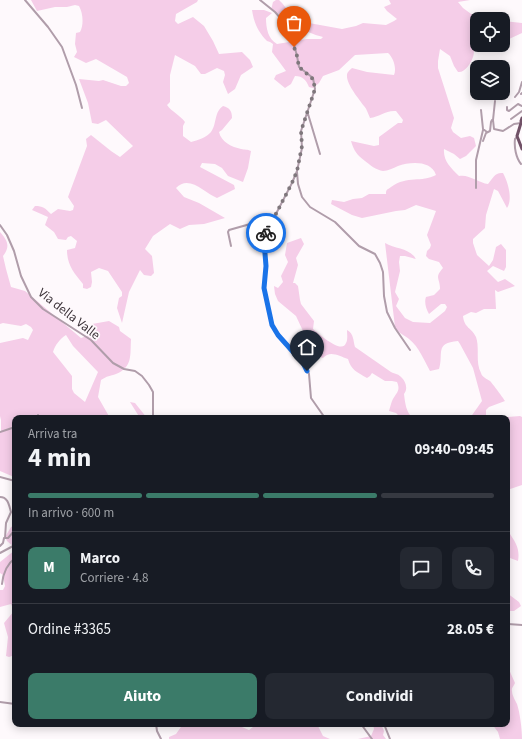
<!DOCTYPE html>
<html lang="it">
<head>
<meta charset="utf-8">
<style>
  body { margin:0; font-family:"Source Sans 3",sans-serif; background:#242831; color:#f1f3f6; height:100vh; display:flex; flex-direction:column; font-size:15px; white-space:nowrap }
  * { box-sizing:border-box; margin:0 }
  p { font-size:13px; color:#9ea1a6 }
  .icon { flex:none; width:22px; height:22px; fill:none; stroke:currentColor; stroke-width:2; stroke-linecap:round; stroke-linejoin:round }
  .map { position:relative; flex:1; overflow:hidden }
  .panel { position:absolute; left:12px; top:415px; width:498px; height:312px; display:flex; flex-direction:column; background:#171b24; border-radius:8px; box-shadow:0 2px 10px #0003 }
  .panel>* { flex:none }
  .fabs { position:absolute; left:470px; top:12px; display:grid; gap:8px }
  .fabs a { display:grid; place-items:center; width:40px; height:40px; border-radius:8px; background:#171b24; box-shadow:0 2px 10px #0003; font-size:20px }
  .pin { position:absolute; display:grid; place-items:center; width:34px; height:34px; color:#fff; margin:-41px -17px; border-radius:50% 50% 50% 0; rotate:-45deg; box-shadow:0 0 4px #0007 }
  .pin .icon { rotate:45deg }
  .courier { position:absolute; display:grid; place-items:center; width:40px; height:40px; margin:-20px; border:3px solid #1a73e8; border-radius:50%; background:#fff; color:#222; box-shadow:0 1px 5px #0007 }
  .headline em { font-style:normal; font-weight:700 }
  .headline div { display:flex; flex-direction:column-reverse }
  .headline { display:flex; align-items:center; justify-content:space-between; height:68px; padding:0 16px }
  h1 { font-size:26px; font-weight:700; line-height:30px }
  .bar { display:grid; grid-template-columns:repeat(4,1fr); gap:6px 4px; align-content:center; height:48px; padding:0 16px }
  .bar i { height:5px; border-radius:3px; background:#363941 }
  .bar .selected { background:#3b7b69 }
  .bar p { grid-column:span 4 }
  .line { display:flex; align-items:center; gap:10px; padding:0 16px; border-top:1px solid #363941 }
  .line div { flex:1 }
  .round { display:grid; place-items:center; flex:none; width:42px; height:42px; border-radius:8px; background:#242831 }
  .action { display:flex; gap:8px; margin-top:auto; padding:8px 16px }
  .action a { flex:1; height:46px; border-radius:8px; background:#3b7b69; color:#fff; font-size:16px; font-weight:700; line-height:46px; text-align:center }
  .action a+a { background:#242831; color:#f1f3f6 }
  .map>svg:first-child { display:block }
</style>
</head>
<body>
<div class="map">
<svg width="522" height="739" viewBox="0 0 522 739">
  <rect width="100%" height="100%" fill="#fef9fc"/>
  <path fill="#f5cde8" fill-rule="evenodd" d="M31,0H198L197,2L176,14L175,21L178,24L193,17L204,26L213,41L219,54L242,52L250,60L253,67L241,75L235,89L228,94L223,82L225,75L224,71L217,68L205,74H201L195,66L175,55L170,75V102L167,105C172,112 180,115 185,122L183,126V136L191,142C198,140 206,138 211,132C217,124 214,112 223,106C230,108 232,111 232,118L222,130L219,132C221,142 232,147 241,149C245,150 247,149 251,151L248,168L243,182L228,176L222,168L215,164L202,163L200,167L234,185L235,189L217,198C205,193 189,174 176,188L184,197L199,203L225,218L204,224L189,225L180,229L170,224L153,236L145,249L152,256L154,273L151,276L144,275L140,270L129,292L122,323L117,308L119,298L122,296V292L108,271L99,268L91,272L92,282L91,287L87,289L83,288V284C74,273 67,265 67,250L75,248L77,241L71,236L68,237L66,240L58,239L54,232L45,225L48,217L32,210L35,206C43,206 45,208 51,214L58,209L70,211L73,210L74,206L68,197L87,146L86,139L91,135L111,151L120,157L133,146L106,120L98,124L92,123L88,103L79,79L99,81L103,80L121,86H126L129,83L127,77L96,59L86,63L74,57L77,52L75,44L76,33L80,32C84,25 83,13 79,6L75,5L67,7H55L37,11Z
    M276,0H279L282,3L290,13L309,23L342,29L356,26L363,23L386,25L394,21L397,19L387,11L384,7L391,4L389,0H470L458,2L463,8L478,19H477V41C473,46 475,51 473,57C471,63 465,73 458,72L454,66L450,56L440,49L438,61V68L454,118L451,128L453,132L461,138L470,136L474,138L476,146L466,156L460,159L454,154L444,149C443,161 451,168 459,176C469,174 479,183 488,184C493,178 495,172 503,173C508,182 513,199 507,208L498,191L494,189L486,215L485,228L473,239V243L477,255L489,266L493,260L496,247L501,244L506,250V267L504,271L493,266L487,271L498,282L505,279L515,286L498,292L495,290L496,309H484L476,313L471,312L463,316C464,328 472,328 476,337C480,348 475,362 481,373C482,377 487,379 490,381C492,383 504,399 505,401L489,407L486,410V418H470L482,401L473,368L460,344L458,341C434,343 444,354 439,369L430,371C424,360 419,347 409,339C404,335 398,333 395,327L385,243C395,249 410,248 416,259L405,256H400L399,262L400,271L395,292L399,299L396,306L405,318L413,322L430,323L445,311L447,307L445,304H441L429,314C426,309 424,302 426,297L434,295L440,289C440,278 434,278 443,268L439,262L429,259L426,256L427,251L430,248L431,245L427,235L436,211L416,205L405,210L396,211L362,218L352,215L331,204L332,200L344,202L353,199L362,198L369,194H386C386,189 387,190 391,187C408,175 421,183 436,175C431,160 410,162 398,166C393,168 388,171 383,171C376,170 370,165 365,161C357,155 354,151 351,141L374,146L379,145V137L398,123H402L403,120L396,111C386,110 379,117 370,118C368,114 367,109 364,106C359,99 346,84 347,75C347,72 350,70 352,68L367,72L394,75C397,68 393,57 388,53L355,55L339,70L323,76L319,83L313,88L309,87C306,80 303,76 295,76L291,84L285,88L274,79L276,75L286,71L272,52L273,44L270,42L267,41C258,32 254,23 252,10H264L272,13L266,18C266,28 268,39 277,44L307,39H321L323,37C303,33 289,18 271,10L273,2Z
    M503,21L522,23V33L505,41L503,40Z
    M0,232C7,240 11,246 3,256L6,269L11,287L25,291L81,338L90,335L92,324L109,321L119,327L120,331L131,339C130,355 133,367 116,374C110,376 107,376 101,380L98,397L110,418H15V477H14L0,471V432L1,431V420L0,416V343L23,338L28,340L33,330L31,327L26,324L21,326L3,323L0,324ZM66,335L73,346L98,372L85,402L74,393L72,389V376L53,352C55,345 60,339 66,335Z
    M301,238L304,244L296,258L298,265L293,283H295L298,286L300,300L301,304L314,321L313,329C318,333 342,355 346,343C348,340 347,333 347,330C354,334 353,340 355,347C367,355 379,364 391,372C395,374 399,374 402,378C406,382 408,389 404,394C405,402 406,413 413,418H401L396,413L389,411C390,407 391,404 392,401C396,393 401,391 397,382L392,381H385L372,373L370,376L367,378C357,372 351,370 348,359C339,356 330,350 323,358L314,355L310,351L309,344L296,316L278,301L275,294L274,286L278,288L283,282L281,276L288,262L285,255L287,243Z
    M130,402L135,403L147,418H140Z
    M520,416L522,417V485L507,490V418H494Z
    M15,525V548L7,541L5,537L11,527Z
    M510,534C516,543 520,549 518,561L507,557V546Z
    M15,550V655L9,657L6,656L8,637L4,623L14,611L11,604L0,607V590H3L5,586L3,575L0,573V562Z
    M507,593L519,602L521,606L514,611H510L507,606Z
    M507,665L515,683C514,686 511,688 512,691C512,695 515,700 517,704C520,713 522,729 522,739H500L498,732L492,724H507Z
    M183,724H235L249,730L257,724H317L323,736L330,739H169V737L176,734Z
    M373,724H381L384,731L383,735L386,739H358L371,736L374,729Z"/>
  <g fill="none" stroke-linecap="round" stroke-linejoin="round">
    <path stroke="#b09daa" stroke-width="2" d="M25,0L48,27L62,47L76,85L82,108
      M260,0L275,12L290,29L297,56L299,67L313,78L315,89L301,131L302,148L297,171L292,183L265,235L264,243L266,266L264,289L272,325L278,335L306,367L309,374L311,398L325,418
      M521,94L522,93
      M515,97L519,92L522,82
      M495,101L493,120L494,129L503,131L514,124L521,123
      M507,107V110L509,111L518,104L522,106
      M481,110L483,129L487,132
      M308,114L320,154
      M511,119L522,111
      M517,137L515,139C514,147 516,158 521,164
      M483,141L486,133L490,131L491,122L492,120
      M297,172L298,184L302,197L310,207L335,222L359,246L375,254L380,263L383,272L384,296L387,312L395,328L410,350
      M476,188V160L483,130
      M0,225L7,235L14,251L21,276L31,297L43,309L91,340L113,363L124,369L135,371L142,376L149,385L153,392V418
      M231,246L228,232L229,230L275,217
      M36,418L38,415
      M0,432L15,427
      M0,477L15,481
      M0,497C8,497 9,505 11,512L6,523L5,538H8L15,530
      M0,546L3,543L4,538
      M0,553L15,545
      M2,584C3,574 7,564 15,558
      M507,624L522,625
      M0,702L15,704
      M156,724L157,731L161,739
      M361,724L372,739
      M384,724L390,739"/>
    <path stroke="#715167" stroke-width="3" d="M521,121L522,118
      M521,123L517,136L522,149"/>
  </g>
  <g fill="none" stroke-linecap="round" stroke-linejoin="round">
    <path stroke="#7f777c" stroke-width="4" stroke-dasharray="0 7.2" d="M266,233L292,183L297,171L302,146L301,131L315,89L313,79L299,67L297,56L294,47"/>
    <path stroke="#1a73e8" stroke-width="5" d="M266,233L264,241L266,266L264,288L272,325L278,335L303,363L307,371"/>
  </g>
  <g text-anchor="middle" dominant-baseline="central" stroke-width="3.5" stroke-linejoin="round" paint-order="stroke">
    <g font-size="13" fill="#3a3137" stroke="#fef9fc">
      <text transform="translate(69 314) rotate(38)">Via della Valle</text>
    </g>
  </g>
</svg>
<div class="fabs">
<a><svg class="icon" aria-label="locate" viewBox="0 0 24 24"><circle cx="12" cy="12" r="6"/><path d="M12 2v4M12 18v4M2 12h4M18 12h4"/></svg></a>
<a><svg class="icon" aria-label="layers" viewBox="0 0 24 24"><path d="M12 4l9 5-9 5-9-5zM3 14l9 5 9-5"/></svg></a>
</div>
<div class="pin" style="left:294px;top:47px;background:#ea580c"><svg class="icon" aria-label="bag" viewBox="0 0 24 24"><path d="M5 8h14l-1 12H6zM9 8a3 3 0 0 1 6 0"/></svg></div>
<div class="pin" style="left:307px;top:371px;background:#1f2937"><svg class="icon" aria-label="home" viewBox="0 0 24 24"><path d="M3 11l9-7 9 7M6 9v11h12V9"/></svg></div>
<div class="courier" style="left:266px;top:233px"><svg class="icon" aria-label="bike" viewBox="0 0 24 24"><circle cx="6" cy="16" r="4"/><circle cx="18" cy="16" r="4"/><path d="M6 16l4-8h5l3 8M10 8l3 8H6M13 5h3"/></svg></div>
<section class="panel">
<div class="headline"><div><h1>4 min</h1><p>Arriva tra</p></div><em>09:40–09:45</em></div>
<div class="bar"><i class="selected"></i><i class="selected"></i><i class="selected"></i><i></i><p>In arrivo · 600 m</p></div>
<div class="line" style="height:72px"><b class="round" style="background:#3b7b69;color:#fff">M</b><div><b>Marco</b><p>Corriere · 4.8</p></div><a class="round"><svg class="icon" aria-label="chat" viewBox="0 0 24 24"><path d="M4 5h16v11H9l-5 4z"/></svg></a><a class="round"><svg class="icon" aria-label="phone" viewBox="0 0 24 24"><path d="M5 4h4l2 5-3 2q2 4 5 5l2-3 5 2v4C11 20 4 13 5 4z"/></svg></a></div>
<div class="line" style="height:52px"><div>Ordine #3365</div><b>28.05 €</b></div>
<div class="action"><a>Aiuto</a><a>Condividi</a></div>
</section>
</div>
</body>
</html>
